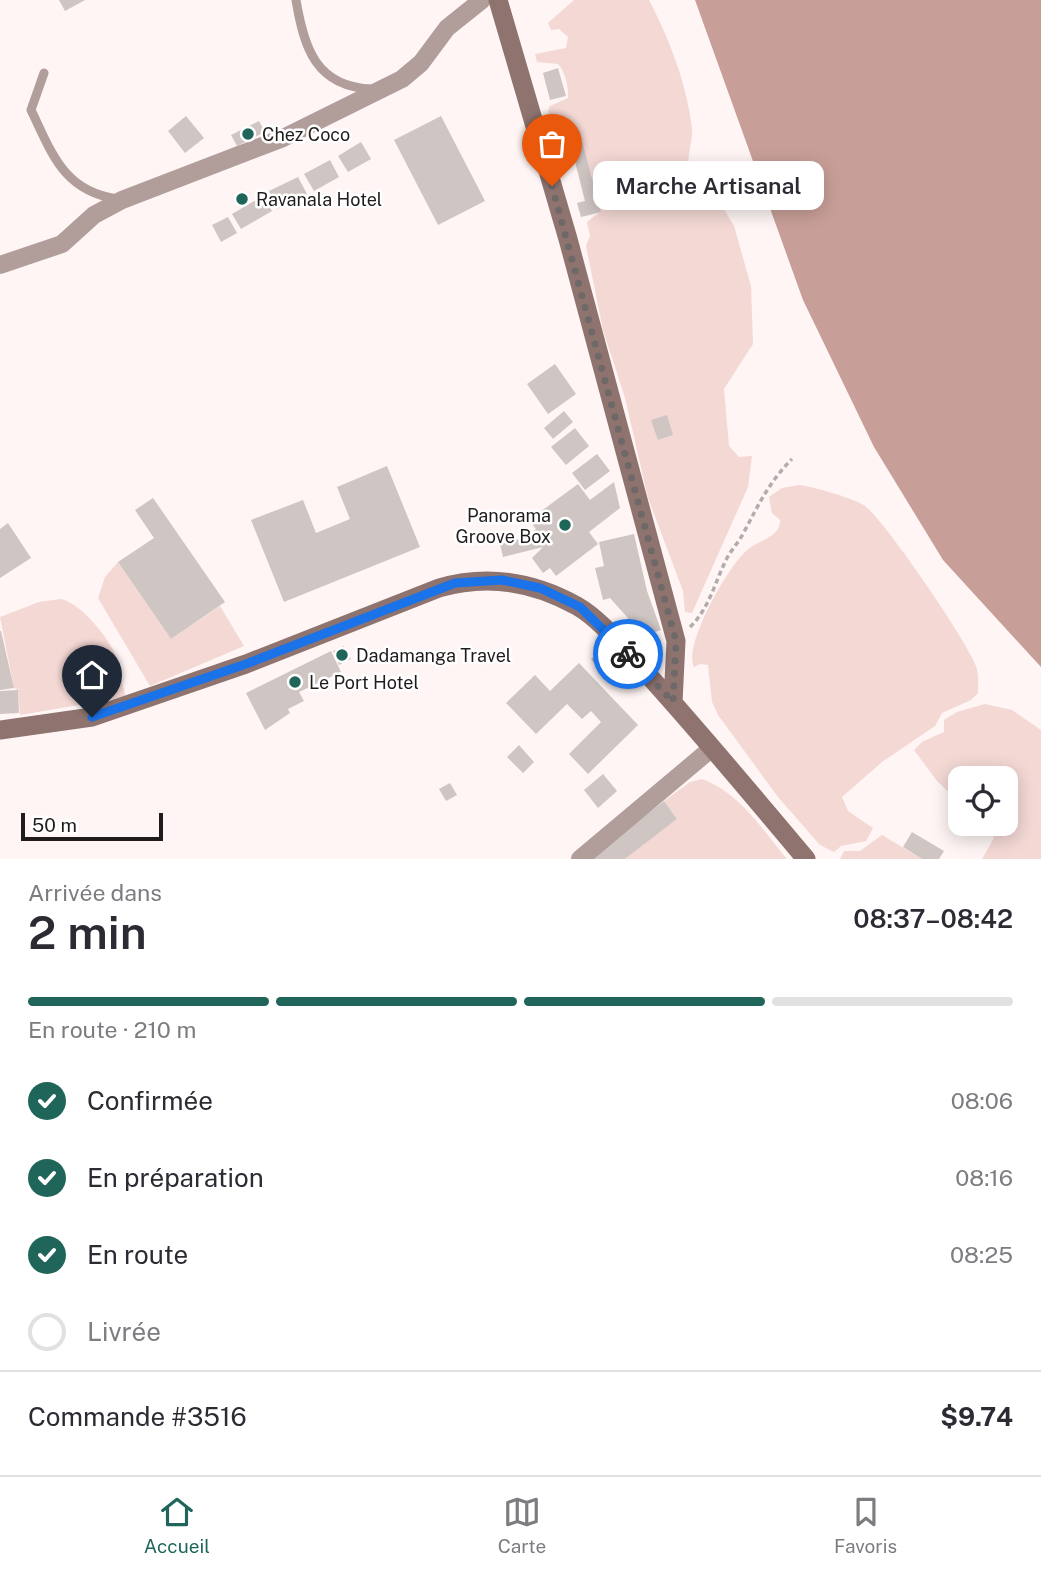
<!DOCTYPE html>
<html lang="fr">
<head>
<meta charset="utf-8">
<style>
  body { margin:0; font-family:"Public Sans",sans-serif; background:#f7f7f7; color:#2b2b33; height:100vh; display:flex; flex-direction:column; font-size:26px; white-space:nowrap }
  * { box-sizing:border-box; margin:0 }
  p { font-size:23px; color:#7c7c81 }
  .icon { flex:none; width:38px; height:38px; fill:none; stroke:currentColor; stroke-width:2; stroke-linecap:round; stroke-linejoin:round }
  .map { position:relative; height:859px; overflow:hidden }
  .drawer { display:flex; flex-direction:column; background:#fff; flex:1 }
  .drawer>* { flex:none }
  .fabs { position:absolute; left:948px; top:766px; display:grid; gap:14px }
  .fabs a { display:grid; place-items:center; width:70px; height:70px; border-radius:14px; background:#fff; box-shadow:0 4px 18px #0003; font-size:35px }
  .scale { position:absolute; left:21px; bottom:18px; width:142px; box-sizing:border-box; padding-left:7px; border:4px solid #201c1c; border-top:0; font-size:19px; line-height:24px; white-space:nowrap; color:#201c1c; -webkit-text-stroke:5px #fff; paint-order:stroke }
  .pin { position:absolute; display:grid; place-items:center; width:60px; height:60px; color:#fff; margin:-72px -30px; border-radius:50% 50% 50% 0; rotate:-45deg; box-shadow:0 0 7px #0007 }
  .pin .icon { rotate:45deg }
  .courier { position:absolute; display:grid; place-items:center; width:70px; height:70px; margin:-35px; border:5px solid #1a73e8; border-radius:50%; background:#fff; color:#222; box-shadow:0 2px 9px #0007 }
  .bubble { position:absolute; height:49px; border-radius:14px; background:#fff; box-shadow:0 4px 18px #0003; font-size:23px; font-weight:600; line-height:49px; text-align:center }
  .head em { font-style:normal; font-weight:600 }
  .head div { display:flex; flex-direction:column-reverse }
  .head { display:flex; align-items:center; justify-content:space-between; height:119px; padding:0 28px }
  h1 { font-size:46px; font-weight:600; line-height:52px }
  .bar { display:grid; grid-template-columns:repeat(4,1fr); gap:10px 7px; align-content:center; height:84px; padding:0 28px }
  .bar i { height:9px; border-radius:5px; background:#e1e1e2 }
  .bar .current { background:#1f6559 }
  .bar p { grid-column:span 4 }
  .line { display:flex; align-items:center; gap:18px; padding:0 28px; border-top:2px solid #e1e1e2 }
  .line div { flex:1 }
  ol { padding:0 28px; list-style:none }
  li { display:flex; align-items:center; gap:21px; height:77px }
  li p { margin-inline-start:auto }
  li .icon { padding:7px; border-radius:50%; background:#1f6559; color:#fff; stroke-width:4 }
  li:last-child { color:#7c7c81 }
  li i { width:38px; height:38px; border:4px solid #e1e1e2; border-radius:50% }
  .tab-bar { display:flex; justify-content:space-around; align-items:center; height:98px; border-top:2px solid #e1e1e2; background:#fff; font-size:19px; color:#7c7c81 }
  .tab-bar a { display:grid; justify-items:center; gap:4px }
  .tab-bar .current { color:#1f6559 }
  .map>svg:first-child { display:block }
</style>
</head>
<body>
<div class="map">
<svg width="1041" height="859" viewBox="0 0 1041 859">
  <rect width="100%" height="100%" fill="#fef5f4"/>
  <path fill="#f3d8d4" d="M574,0H649C669,38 687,85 692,128C693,141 687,154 689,165L706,179L734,226L751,286L753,344L724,389L729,446L739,457L752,456L748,487L692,613L685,612L683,591L648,498L625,398L603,330L586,246L590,236L587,222L601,211L579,129L552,124L548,111L550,106L568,98C569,88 565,71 558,64L537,62L535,54L566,48L568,37L559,29L551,30L548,23Z
    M799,485C811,486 856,499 865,506C885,521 967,641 976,666C979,674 978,685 978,693L971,700L942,713L935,726L882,762L842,797L848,811L873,828L866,841L841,846L834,852L820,845L778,797L718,715L712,702L708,665L700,664L694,667C683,645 728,567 746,551C757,540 781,538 780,520L772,513L769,497L782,488Z
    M118,562L171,639L220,606L244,646L150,686L98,598L105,577Z
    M61,599C81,603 111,640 117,659C120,671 122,684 126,697L20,715L18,690L14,688L0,617L39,602Z
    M985,704L1012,710L1041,730V859H982L994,838L983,824H1006V779H961V804L937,781L914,750L922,742L944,732V720L957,712Z
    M702,779C740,793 762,829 787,859H625L677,819L664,801L690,782Z
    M882,835L922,859H840L844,851H860Z"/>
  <path fill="#c89f98" d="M695,0H1041V667L943,560L874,447L803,300Z"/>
  <path fill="#cfc5c3" d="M59,0H85L65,11Z
    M558,68L566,96L550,100L543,73Z
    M186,116L204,138L185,153L168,131Z
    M441,116L485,201L438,225L394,140Z
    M259,121L265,132L237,146L231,135Z
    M579,129L601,212L581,217L577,203L585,201L571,146L563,148L559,134Z
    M361,142L371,159L348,172L338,156Z
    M330,160L339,177L314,191L304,174Z
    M298,177L307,194L277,209L269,191Z
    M263,196L272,211L241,229L232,214Z
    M228,217L237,233L221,242L212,225Z
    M555,364L576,394L548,414L527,384Z
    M564,411L573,422L553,439L544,428Z
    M667,415L673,435L658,440L651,420Z
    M575,428L589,446L566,465L551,447Z
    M597,454L610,471L585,490L572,473Z
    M387,466L420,547L284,602L251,520L303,500L316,533L350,519L337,487Z
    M614,482L620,508L589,532L598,544L556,576L550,568L543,573L532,558L543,547L503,557L500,544L534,535L532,532L536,529L529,520L578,484L590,500Z
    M153,498L225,602L171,639L118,562L154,538L135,510Z
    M8,523L31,558L0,578V529Z
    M634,534L647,591L661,630L644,636L610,598L603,600L595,568L604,566L599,542Z
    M0,631H1L14,688L0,690Z
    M344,646L351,659L339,665L333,651Z
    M605,648L617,665L603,676L591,659Z
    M331,651L341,672L299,692L304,701L288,709L290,713L265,730L246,693Z
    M579,663L638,725L588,774L569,754L601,722L591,711L582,719L567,704L536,734L506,703L535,675L550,691Z
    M18,690L19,713L0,714V691Z
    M519,745L534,762L523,773L507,757Z
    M603,774L617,791L598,808L584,790Z
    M450,783L457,795L446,801L439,789Z
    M664,801L677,819L625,859H589Z
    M912,832L944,851L939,859H922L903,847Z"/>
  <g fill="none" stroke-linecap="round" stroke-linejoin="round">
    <path stroke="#b4acac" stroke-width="3.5" stroke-dasharray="5 3.5" stroke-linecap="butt" d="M690,627C709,609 715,582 726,560C731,550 739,542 744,532C759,504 769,482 792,459"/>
    <path stroke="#b19e9b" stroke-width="9" d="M296,0C304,48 316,87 372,89
      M44,73L31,110C52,153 63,191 117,199"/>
    <path stroke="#b19e9b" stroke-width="18" d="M0,265L62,244L94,215L122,200L283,138L402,79L421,63L447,28L482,0
      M580,859L712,748"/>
    <path stroke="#8e736f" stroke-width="19" d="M498,0L568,239L676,641L673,702
      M0,730L92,717L246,664L439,588C487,574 534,582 577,606C600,619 621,646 639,665C697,728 751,794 806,859"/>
  </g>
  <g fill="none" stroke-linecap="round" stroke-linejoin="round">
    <path stroke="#6e6868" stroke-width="7" stroke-dasharray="0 12.6" d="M552,186L676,641L673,702L628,654"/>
    <path stroke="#1a73e8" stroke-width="9" d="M92,717L246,664L455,583L502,580L540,588L580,607L628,654"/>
  </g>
  <g fill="#1f6559" stroke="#fff" stroke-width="2.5">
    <circle cx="248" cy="134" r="7"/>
    <circle cx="242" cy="199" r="7"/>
    <circle cx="565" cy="525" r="7"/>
    <circle cx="342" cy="655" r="7"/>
    <circle cx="295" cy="682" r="7"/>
  </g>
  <g text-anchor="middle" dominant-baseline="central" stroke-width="5" stroke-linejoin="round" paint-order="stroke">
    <g font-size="18" fill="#201c1c" stroke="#fff" text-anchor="start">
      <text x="262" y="134">Chez Coco</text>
      <text x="256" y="199">Ravanala Hotel</text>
      <text x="551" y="515" text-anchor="end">Panorama<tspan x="551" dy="21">Groove Box</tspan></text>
      <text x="356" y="655">Dadamanga Travel</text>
      <text x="309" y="682">Le Port Hotel</text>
    </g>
  </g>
</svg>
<div class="fabs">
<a><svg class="icon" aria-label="locate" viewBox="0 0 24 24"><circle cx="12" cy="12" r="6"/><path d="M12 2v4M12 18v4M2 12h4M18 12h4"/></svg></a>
</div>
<div class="scale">50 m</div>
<div class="pin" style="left:552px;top:186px;background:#ea580c"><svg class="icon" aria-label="bag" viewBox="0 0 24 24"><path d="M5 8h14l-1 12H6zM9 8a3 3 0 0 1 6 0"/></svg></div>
<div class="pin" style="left:92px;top:717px;background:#1f2937"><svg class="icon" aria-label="home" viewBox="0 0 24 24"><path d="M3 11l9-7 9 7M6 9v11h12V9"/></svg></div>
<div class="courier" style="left:628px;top:654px"><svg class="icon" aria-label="bike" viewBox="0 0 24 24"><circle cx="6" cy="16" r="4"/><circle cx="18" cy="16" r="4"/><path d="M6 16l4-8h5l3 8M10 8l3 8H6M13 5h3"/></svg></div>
<div class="bubble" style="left:593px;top:161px;width:231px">Marche Artisanal</div>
</div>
<section class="drawer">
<div class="head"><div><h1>2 min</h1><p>Arrivée dans</p></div><em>08:37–08:42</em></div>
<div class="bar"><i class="current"></i><i class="current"></i><i class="current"></i><i></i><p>En route · 210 m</p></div>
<ol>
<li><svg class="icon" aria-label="check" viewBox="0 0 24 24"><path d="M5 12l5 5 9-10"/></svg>Confirmée<p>08:06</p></li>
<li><svg class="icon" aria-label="check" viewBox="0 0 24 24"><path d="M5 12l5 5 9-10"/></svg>En préparation<p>08:16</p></li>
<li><svg class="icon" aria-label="check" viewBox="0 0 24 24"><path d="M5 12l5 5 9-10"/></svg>En route<p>08:25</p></li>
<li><i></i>Livrée</li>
</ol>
<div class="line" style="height:91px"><div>Commande #3516</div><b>$9.74</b></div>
</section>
<nav class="tab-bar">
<a class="current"><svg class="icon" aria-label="home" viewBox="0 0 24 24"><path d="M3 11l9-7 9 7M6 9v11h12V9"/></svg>Accueil</a>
<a><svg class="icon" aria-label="map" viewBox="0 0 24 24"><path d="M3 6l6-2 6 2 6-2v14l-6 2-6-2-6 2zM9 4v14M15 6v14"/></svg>Carte</a>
<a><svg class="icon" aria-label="saved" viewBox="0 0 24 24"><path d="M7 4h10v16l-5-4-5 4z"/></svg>Favoris</a>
</nav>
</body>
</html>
